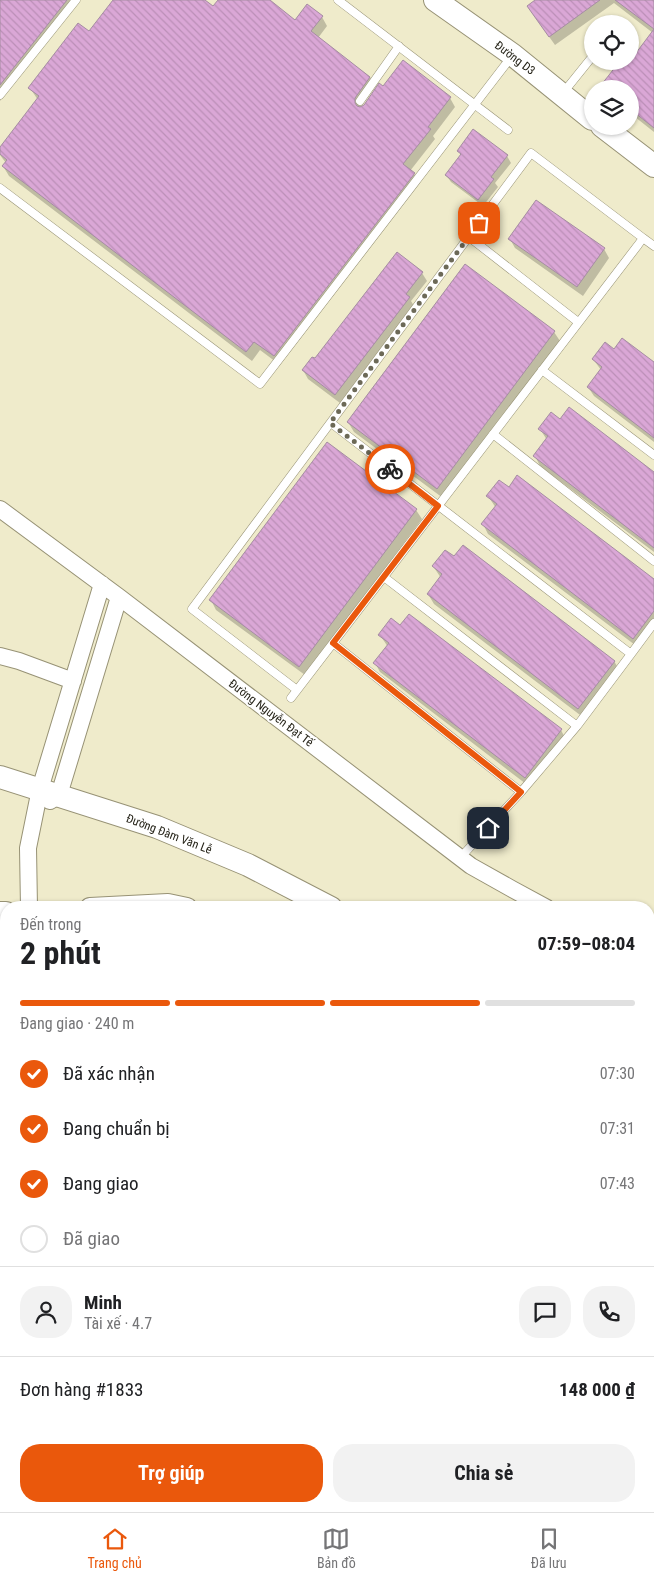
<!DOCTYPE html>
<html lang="vi">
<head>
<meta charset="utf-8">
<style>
  body { margin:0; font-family:"Roboto Condensed",sans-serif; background:#f2f2f2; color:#202124; height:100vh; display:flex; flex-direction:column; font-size:19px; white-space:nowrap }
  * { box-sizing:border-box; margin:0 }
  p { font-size:16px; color:#757577 }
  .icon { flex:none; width:28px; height:28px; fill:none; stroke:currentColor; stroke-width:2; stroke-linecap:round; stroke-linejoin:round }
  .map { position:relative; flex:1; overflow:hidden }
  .panel { position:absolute; left:0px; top:901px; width:655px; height:611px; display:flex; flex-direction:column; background:#fff; border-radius:20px 20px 0 0; box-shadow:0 1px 4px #0004 }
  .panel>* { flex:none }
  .buttons { position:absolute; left:584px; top:15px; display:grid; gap:10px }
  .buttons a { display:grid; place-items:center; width:55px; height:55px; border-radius:50%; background:#fff; box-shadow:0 1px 4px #0004; font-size:25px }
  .pin { position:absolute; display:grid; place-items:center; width:42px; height:42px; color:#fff; margin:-21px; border-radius:10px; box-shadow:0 2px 8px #0006 }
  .courier { position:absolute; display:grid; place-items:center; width:50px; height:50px; margin:-25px; border:4px solid #ea580c; border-radius:50%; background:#fff; color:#222; box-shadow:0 1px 6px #0007 }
  .summary em { font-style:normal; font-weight:700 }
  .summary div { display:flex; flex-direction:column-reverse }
  .summary { display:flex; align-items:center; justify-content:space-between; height:85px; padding:0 20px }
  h1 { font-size:32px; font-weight:700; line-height:38px }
  .bar { display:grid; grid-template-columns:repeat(4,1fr); gap:8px 5px; align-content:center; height:60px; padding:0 20px }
  .bar i { height:6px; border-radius:4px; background:#e0e0e0 }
  .bar .selected { background:#ea580c }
  .bar p { grid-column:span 4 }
  .line { display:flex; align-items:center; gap:12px; padding:0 20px; border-top:1px solid #e0e0e0 }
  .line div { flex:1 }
  .round { display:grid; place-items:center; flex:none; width:52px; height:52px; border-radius:20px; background:#f2f2f2 }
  ol { padding:0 20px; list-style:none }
  li { display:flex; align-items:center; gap:15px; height:55px }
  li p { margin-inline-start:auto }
  li .icon { padding:5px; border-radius:50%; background:#ea580c; color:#fff; stroke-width:4 }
  li:last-child { color:#757577 }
  li i { width:28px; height:28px; border:2px solid #e0e0e0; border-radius:50% }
  .cta { display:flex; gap:10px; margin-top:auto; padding:10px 20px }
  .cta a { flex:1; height:58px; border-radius:20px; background:#ea580c; color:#fff; font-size:20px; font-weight:700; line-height:58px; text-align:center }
  .cta a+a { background:#f2f2f2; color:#202124 }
  .tab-bar { display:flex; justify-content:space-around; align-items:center; height:70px; border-top:1px solid #e0e0e0; background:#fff; font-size:14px; color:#757577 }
  .tab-bar a { display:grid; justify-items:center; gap:2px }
  .tab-bar .selected { color:#ea580c }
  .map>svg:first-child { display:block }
</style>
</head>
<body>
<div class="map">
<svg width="654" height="1512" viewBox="0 0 654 1512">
  <defs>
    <pattern id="forest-crowns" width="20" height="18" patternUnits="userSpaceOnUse" patternTransform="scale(1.25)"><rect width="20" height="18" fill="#dfd7a0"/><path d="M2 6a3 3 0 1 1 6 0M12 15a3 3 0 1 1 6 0" fill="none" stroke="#bfb889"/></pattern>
    <pattern id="building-back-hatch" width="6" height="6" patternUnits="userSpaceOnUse" patternTransform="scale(1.25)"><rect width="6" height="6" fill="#daa7d6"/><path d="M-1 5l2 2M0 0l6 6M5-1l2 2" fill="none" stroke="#bb8fb7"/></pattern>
  </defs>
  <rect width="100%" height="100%" fill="#efebcb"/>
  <path fill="url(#forest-crowns)" d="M6,1040V1506H159L155,1512H0V1046Z
    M286,1506H497L500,1512H294Z"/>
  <path fill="#0003" d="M0,0H79L0,101Z
    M115,0H203L213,8L219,0H267L295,21L322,17L327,26L318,38L370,77L375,87L360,108L365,106L383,88L450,98L455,107L433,136L435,139L410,171L414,174L420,183L280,365L260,350L252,361L9,176L3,166L6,163L0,155V149L38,100L30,88L89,33Z
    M538,0H654V132L630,113V89L619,76L653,33L614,3L555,45L528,7Z
    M459,151L507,156L511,163L495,183L498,187L483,206L451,182L446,175L461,156Z
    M510,239L604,249L609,258L583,296L515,248Z
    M422,273L427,281L411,301L414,306L340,403L308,379L303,370Z
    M554,332L560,341L443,498L354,432L348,422Z
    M593,359L654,363V442L594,396L588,387L601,370Z
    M561,421L654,473V552L540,466L535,456L547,440L540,429Z
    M488,496L654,580V628L639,648L488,534L483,524L496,508Z
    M416,510L422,519L305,675L216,610L211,600Z
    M433,566L614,661L620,671L584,718L434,604L428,594L441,578Z
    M380,635L561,730L566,740L530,787L380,672L375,663L388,647Z
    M649,1032L654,1034V1086L649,1083Z"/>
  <path fill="url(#building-back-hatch)" stroke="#a58da2" d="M0,0H67L0,85Z
    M113,0H205L213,6L218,0H270L295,20L307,4L323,16L311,31L370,77L355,98V103L357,106L360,107L364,105L379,83L383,86L403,60L451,97L428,127L431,129L403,164L415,173L274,356L254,342L246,352L2,166L7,160L0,154V147L39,96L28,88L78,23L89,31Z
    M535,0H600L549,37L527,6Z
    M615,0H654V128L630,109V89H598L620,61H630L654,29Z
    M473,129L508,155L491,177L494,179L478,200L445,175L461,154L457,151Z
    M536,200L605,248L577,287L508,239Z
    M397,252L423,272L406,294L410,297L335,395L302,370L312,357L315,358Z
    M465,264L555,331L437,489L347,422Z
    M622,338L654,362V438L587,387L602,367L592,359L605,342L614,349Z
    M569,407L654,472V548L533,456L548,436L538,429L551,412L560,419Z
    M327,442L417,509L299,667L209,600Z
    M517,475L654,579V611L633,639L481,524L497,504L486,496L499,480L509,487Z
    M463,545L615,661L578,709L427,594L442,574L432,566L445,550L454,556Z
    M409,614L562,729L525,778L373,663L389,643L378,635L391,618L400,625Z"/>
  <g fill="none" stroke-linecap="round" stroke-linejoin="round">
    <g stroke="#979275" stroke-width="9">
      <path id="service" d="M338,0L508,130
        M563,93L592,57
        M0,95L76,0
        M360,101L399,46
        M0,188L260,384L512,56
        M469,237L578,322
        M542,370L654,455
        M331,423L631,654L577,726L521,792L460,858
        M493,434L654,561
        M384,577L577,726
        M333,643L521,792
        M631,654L654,623
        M297,690L192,609L531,153L643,238
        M291,698L638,245L643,238L654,246
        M649,1010L654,1013"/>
    </g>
    <g stroke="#979275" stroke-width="18">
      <path id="minor" d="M0,509L119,597L471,866L512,889L547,908
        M0,656L19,661L73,681
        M50,801L59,795L119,597
        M29,908L28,848L40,789L102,584
        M649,938L654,940
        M649,1235L654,1237
        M649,1265L654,1285
        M625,1506L626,1512"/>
    </g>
    <g stroke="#979275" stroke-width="22">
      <path id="tertiary" d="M90,908L168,904L187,908
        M0,912H6"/>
    </g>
    <g stroke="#979275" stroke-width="24">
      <path id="secondary" d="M435,0L513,55L592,119
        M602,126L654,166
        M0,777L157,827L248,865L331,908
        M649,1095L654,1097"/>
    </g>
    <use href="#service" stroke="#fff" stroke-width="8"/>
    <use href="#minor" stroke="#fff" stroke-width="16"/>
    <use href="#tertiary" stroke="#fff" stroke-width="20"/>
    <use href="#secondary" stroke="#fff" stroke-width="22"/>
  </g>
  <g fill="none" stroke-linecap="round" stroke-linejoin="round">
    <path stroke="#6c6957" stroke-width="5" stroke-dasharray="0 9" d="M390,469L330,423L479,223"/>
    <path stroke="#ea580c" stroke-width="6" d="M390,469L438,506L333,643L521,792L488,828"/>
  </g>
  <g text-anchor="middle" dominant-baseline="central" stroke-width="4" stroke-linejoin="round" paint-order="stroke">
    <g font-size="12" fill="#252318" stroke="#fff">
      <text transform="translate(515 58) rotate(37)">Đường D3</text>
      <text transform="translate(271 713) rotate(37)">Đường Nguyễn Đạt Tế</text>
      <text transform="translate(169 834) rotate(21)">Đường Đàm Văn Lễ</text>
    </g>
  </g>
</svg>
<div class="buttons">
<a><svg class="icon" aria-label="locate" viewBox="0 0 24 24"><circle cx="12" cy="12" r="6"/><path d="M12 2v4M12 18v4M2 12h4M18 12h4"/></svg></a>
<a><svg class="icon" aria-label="layers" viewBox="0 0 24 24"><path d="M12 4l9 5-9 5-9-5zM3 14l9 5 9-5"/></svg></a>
</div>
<div class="pin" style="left:479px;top:223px;background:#ea580c"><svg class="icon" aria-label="bag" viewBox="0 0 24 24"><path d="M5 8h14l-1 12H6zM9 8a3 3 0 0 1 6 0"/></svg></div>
<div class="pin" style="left:488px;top:828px;background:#1f2937"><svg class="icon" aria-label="home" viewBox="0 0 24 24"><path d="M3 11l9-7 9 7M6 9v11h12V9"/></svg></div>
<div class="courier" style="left:390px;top:469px"><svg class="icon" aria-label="bike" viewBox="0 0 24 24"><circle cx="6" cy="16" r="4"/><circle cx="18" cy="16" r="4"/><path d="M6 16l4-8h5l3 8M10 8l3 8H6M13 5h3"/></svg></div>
<section class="panel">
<div class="summary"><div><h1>2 phút</h1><p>Đến trong</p></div><em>07:59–08:04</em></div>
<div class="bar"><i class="selected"></i><i class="selected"></i><i class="selected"></i><i></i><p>Đang giao · 240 m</p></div>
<ol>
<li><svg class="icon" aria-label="check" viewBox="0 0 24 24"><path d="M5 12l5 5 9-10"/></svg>Đã xác nhận<p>07:30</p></li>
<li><svg class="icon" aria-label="check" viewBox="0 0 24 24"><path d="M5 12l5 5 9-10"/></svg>Đang chuẩn bị<p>07:31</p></li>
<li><svg class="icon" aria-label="check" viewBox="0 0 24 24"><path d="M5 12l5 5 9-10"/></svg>Đang giao<p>07:43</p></li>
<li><i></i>Đã giao</li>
</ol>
<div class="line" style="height:90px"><a class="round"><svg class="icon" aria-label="person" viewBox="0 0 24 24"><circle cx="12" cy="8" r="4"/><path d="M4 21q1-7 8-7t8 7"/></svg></a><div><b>Minh</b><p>Tài xế · 4.7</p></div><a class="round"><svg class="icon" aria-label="chat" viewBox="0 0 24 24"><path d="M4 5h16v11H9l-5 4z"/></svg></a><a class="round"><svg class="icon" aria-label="phone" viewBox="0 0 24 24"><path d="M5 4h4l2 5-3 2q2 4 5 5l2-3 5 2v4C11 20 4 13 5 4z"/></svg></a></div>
<div class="line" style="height:65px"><div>Đơn hàng #1833</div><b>148 000 ₫</b></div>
<div class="cta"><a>Trợ giúp</a><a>Chia sẻ</a></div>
</section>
</div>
<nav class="tab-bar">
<a class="selected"><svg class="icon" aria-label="home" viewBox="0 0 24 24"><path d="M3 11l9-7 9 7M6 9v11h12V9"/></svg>Trang chủ</a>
<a><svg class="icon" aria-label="map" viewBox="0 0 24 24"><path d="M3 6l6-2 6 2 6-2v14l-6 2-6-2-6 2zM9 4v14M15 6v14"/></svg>Bản đồ</a>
<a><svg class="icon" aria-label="saved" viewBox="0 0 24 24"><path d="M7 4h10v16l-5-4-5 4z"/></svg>Đã lưu</a>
</nav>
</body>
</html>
